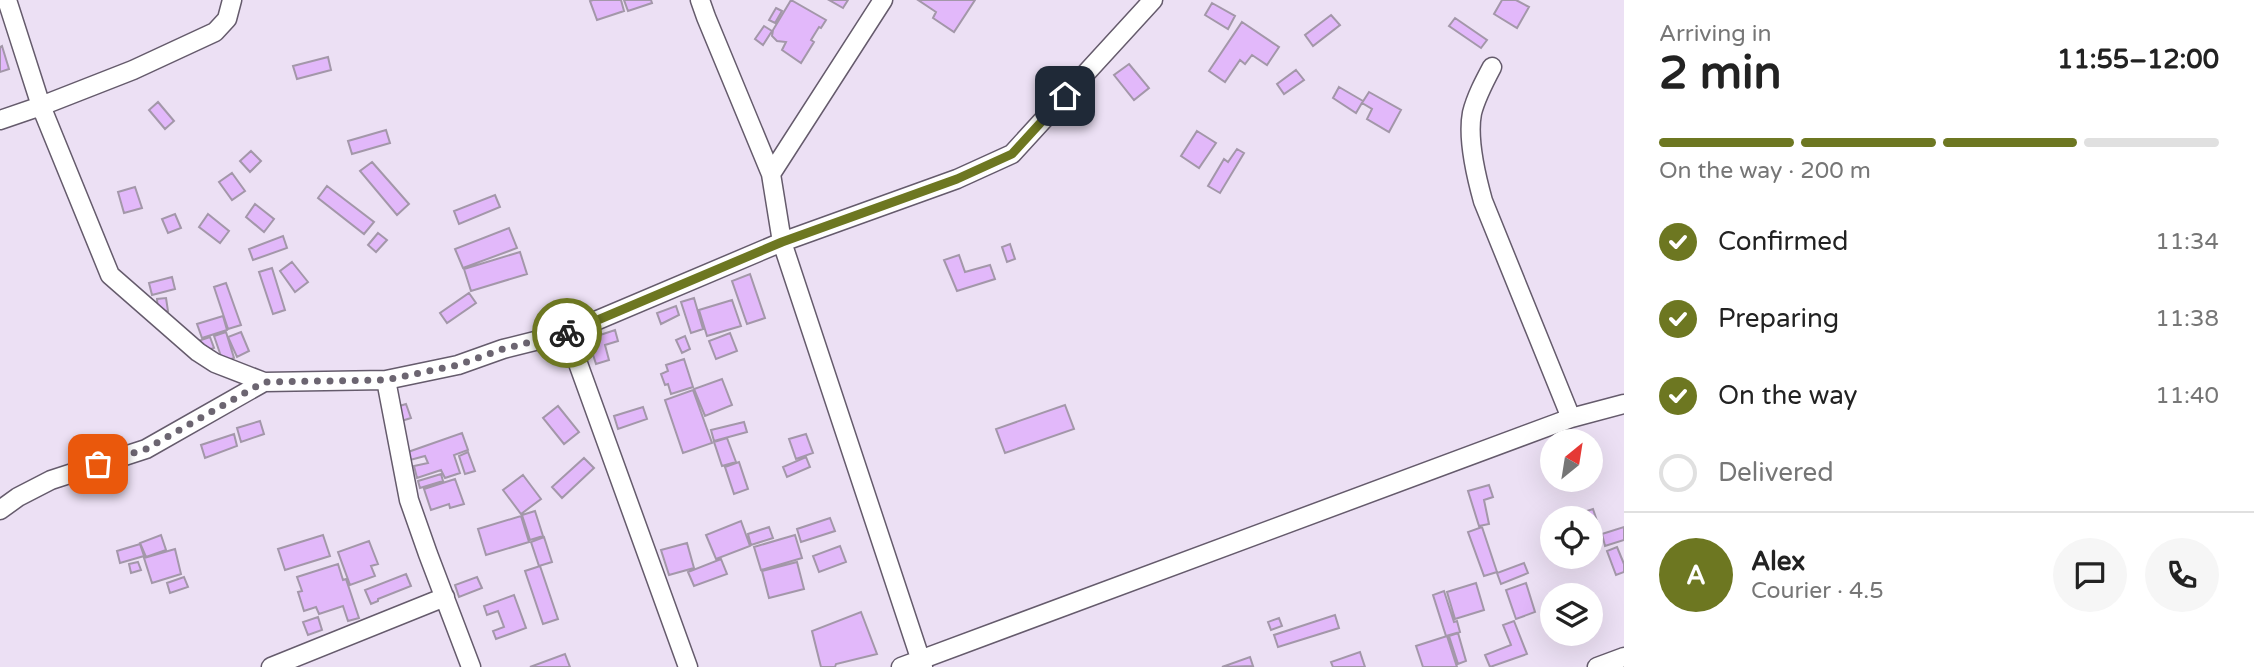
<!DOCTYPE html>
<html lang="en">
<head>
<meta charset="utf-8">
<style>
  body { margin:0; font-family:"Varela Round",sans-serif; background:#f6f6f6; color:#222; height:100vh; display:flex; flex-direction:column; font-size:26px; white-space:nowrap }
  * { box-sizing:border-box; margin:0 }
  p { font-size:23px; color:#767676 }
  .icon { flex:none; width:38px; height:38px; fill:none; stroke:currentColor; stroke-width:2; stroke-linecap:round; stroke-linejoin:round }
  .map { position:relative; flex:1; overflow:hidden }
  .drawer { display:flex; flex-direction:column; background:#fff; width:630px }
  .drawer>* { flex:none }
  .needle { width:46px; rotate:30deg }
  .controls { position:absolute; left:1540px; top:429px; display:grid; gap:14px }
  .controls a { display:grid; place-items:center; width:63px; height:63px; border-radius:50%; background:#fff; box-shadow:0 7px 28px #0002; font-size:35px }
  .pin { position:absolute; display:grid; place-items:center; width:60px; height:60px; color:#fff; margin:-30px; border-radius:14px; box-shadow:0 4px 10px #0006 }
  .courier { position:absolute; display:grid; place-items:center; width:70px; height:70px; margin:-35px; border:5px solid #6d7721; border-radius:50%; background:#fff; color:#222; box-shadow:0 2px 9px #0007 }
  .head em { font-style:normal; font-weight:700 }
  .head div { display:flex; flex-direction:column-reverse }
  .head { display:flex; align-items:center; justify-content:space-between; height:119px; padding:0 35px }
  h1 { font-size:46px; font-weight:700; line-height:52px }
  .bar { display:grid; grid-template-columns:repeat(4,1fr); gap:10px 7px; align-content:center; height:84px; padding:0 35px }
  .bar i { height:9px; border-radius:5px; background:#e0e0e0 }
  .bar .selected { background:#6d7721 }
  .bar p { grid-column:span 4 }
  .line { display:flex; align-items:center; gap:18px; padding:0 35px; border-top:2px solid #e0e0e0 }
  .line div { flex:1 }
  .round { display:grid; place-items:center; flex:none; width:74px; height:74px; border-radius:37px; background:#f6f6f6 }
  ol { padding:0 35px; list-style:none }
  li { display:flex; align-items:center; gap:21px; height:77px }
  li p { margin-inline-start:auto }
  li .icon { padding:7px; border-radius:50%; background:#6d7721; color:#fff; stroke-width:4 }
  li:last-child { color:#767676 }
  li i { width:38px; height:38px; border:4px solid #e0e0e0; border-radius:50% }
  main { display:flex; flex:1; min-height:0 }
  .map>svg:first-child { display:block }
</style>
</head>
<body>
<main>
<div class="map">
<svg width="1624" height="667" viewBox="0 0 1624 667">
  <rect width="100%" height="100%" fill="#ece0f4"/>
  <path fill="#e2b8fa" stroke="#a397a9" stroke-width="2" d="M593,0H621L624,11L597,20L590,1Z
    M624,0H651L652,3L628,11Z
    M791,0L826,20L821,28L819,27L811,40L814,42L801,63L782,50L786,42L777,41L772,36L773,30Z
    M829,0H848L843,8Z
    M918,0H975L954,32L933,18L936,12Z
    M1502,0H1516L1529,7L1517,28L1494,14Z
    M1212,3L1235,16L1228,29L1205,15Z
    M776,8L782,11L775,23L769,20Z
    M1331,15L1340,25L1313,46L1305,35Z
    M1455,18L1487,40L1481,48L1449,26Z
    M1242,22L1279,47L1267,65L1252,55L1245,64L1240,60L1225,82L1209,71Z
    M764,26L772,31L763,45L755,39Z
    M2,46L9,69L0,72V47Z
    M328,57L331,70L297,79L293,66Z
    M1129,64L1149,88L1134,100L1114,75Z
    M1296,70L1304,80L1284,94L1277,84Z
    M1339,87L1363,101L1356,113L1333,98Z
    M1369,92L1401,110L1389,132L1367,119L1372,109L1362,103Z
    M158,102L174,121L165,129L149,110Z
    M386,130L390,143L352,154L348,141Z
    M1197,131L1216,143L1199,168L1181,156Z
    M1237,149L1244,153L1220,193L1208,186L1224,159L1228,162Z
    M251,151L261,161L250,172L240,161Z
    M372,162L409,204L397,215L360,171Z
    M232,173L245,191L232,200L219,182Z
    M327,186L374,222L364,234L318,198Z
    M135,187L142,208L124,213L118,192Z
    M495,195L500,207L459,224L454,211Z
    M255,204L274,219L264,232L246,217Z
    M175,214L181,228L168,233L162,219Z
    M208,214L229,231L220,243L199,227Z
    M509,228L517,248L463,268L455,249Z
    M378,233L387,240L376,252L368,245Z
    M283,236L287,248L253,260L249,249Z
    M1010,244L1015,259L1007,262L1002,247Z
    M520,252L527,274L471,291L464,269Z
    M959,255L965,272L990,265L995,279L957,291L944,260Z
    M292,262L308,282L295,292L280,271Z
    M272,268L285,310L273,314L259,272Z
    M750,274L765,318L747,324L732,281Z
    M172,277L175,289L152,295L149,283Z
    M226,283L241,325L228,329L214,287Z
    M469,293L476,303L447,323L440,313Z
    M166,298L168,311L158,312L157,299Z
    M694,298L703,329L691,333L681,302Z
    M732,300L741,326L707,336L699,310Z
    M676,306L679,315L661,324L657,313Z
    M223,316L227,330L202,338L197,324Z
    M615,330L618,341L605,345L609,360L596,364L588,339Z
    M226,332L234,358L223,362L214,336Z
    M241,332L249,351L237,357L228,337Z
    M730,333L737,351L716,359L709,341Z
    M685,336L690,349L682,353L676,340Z
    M210,337L214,348L202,352L198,341Z
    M684,359L693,387L671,394L668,384L665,385L661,374L668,371L666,365Z
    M722,379L732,405L705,416L694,389Z
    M693,390L712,443L683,453L665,400Z
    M406,404L411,418L398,422L393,408Z
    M1065,405L1074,429L1005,453L996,429Z
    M558,406L579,432L564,444L543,418Z
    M643,407L647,419L618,429L614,416Z
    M260,421L264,434L241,442L237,428Z
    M744,422L747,432L714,441L711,430Z
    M462,433L468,450L454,455L460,473L445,478L441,470L417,478L414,466L428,463L425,456L410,460L408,452Z
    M234,434L237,446L205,458L201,445Z
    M806,434L813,453L796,459L789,439Z
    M727,438L736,462L722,466L714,442Z
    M468,452L475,471L465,474L459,456Z
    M806,457L810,467L787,477L783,467Z
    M584,458L594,468L562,498L552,487Z
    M739,462L748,489L734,494L725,467Z
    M441,474L443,481L420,488L418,481Z
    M523,475L541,499L521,514L503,490Z
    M455,479L464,504L450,508L449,504L431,510L424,489Z
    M1489,485L1493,497L1484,500L1489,524L1479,526L1468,491Z
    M1593,509L1598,524L1591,527V518H1586L1584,512Z
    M535,511L543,536L530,540L522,515Z
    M521,516L529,542L486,555L478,529Z
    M830,518L835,531L801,542L797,529Z
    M741,521L750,546L716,559L706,535Z
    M1596,526L1600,537L1591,540V528Z
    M769,527L773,538L751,545L748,534Z
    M1482,527L1497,572L1484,576L1468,532Z
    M1624,527V540L1605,546L1602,534Z
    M161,535L166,550L146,557L140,543Z
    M323,535L330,556L285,570L278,549Z
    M795,535L802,558L761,570L754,547Z
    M544,537L552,562L539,566L531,542Z
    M369,541L378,564L371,566L375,576L350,585L338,552Z
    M687,543L694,568L669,575L661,550Z
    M140,544L144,556L120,563L117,551Z
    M840,546L846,562L819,572L813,556Z
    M1617,547L1624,564V572L1616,575L1607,551Z
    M175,549L181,574L152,583L144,558Z
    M721,559L727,574L694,586L688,572Z
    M138,562L141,570L131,573L129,564Z
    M797,562L804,589L769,598L762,571Z
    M1524,563L1528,573L1501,584L1497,573Z
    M338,564L343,580L346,579L359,618L348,621L343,606L319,614L316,607L304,611L298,592L302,591L297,577Z
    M540,566L558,619L543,624L525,571Z
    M406,574L411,586L378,599V601L371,604L365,590Z
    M184,577L188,587L170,593L167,583Z
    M477,577L482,588L459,597L455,585Z
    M1476,583L1484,610L1455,619L1447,592Z
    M1526,583L1535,612L1516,619L1506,590Z
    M1444,591L1454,622L1457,621L1460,632L1446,636L1433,595Z
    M514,595L526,628L496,639L493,631L504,627L498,611L487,615L484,606Z
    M861,612L877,654L836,664L835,667H821L812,631Z
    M1335,615L1339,628L1278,647L1274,635Z
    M318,617L322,630L308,635L303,622Z
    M1279,618L1282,626L1271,630L1268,622Z
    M1514,621L1527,654L1490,667L1485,655L1511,645L1503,625Z
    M1458,633L1466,661L1458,664L1449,636Z
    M1447,636L1457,667H1423L1416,646Z
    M1360,652L1365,667H1333L1331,662Z
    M565,654L570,667H530Z
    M1250,657L1253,666L1222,667Z"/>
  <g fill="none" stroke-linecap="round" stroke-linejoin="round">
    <g stroke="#655b6c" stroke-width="21">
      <path id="minor" d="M7,0L41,106L133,70L215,32L227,19L232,0
        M700,0L706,17L771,174L782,242L923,667
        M1492,67C1484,82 1476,97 1472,113C1467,139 1476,176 1483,201L1571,418
        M0,120L41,106L110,275L198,352L215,363L264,382L386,380L458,365L503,349L567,333L782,242L957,179L1012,154L1153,0
        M771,174L883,0
        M567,333L688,667
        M386,380L409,500L428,554L471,667
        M0,510L18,497L51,480L146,449L264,382
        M271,667L445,597
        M901,667L1571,418L1624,404
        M1597,667L1624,657"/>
    </g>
    <use href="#minor" stroke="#fff" stroke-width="18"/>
  </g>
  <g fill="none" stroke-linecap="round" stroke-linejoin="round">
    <path stroke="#6c6571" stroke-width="7" stroke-dasharray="0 12.6" d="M98,464L146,449L264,382L386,380L458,365L503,349L567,333"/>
    <path stroke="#6d7721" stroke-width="9" d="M567,333L782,242L957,179L1012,154L1065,96"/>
  </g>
</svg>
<div class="controls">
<a><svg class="needle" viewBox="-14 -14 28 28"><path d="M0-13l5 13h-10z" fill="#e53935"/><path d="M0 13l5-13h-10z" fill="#767676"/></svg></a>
<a><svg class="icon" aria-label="locate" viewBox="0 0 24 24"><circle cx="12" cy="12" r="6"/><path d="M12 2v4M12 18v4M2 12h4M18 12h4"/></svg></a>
<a><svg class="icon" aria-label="layers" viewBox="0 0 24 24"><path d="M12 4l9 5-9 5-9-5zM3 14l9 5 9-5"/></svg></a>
</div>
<div class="pin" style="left:98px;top:464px;background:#ea580c"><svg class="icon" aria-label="bag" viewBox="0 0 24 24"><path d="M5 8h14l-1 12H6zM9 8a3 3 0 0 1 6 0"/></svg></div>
<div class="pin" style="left:1065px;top:96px;background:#1f2937"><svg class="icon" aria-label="home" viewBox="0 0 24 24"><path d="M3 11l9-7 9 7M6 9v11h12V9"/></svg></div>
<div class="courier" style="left:567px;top:333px"><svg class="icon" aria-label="bike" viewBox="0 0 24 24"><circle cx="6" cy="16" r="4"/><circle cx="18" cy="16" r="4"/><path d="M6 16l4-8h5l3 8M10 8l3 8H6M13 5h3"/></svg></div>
</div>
<section class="drawer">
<div class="head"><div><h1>2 min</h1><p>Arriving in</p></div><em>11:55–12:00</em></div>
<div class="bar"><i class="selected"></i><i class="selected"></i><i class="selected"></i><i></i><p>On the way · 200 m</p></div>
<ol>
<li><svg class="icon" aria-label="check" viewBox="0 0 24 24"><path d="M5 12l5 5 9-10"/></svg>Confirmed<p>11:34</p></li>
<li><svg class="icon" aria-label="check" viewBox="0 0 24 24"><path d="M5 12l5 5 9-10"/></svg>Preparing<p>11:38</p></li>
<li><svg class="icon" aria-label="check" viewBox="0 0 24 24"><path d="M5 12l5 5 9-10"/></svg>On the way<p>11:40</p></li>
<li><i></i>Delivered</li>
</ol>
<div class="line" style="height:126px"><b class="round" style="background:#6d7721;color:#fff">A</b><div><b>Alex</b><p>Courier · 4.5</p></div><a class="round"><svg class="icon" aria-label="chat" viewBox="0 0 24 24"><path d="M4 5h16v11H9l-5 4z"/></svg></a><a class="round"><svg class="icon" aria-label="phone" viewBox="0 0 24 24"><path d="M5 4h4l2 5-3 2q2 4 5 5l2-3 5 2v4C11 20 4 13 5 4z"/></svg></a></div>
</section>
</main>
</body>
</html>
